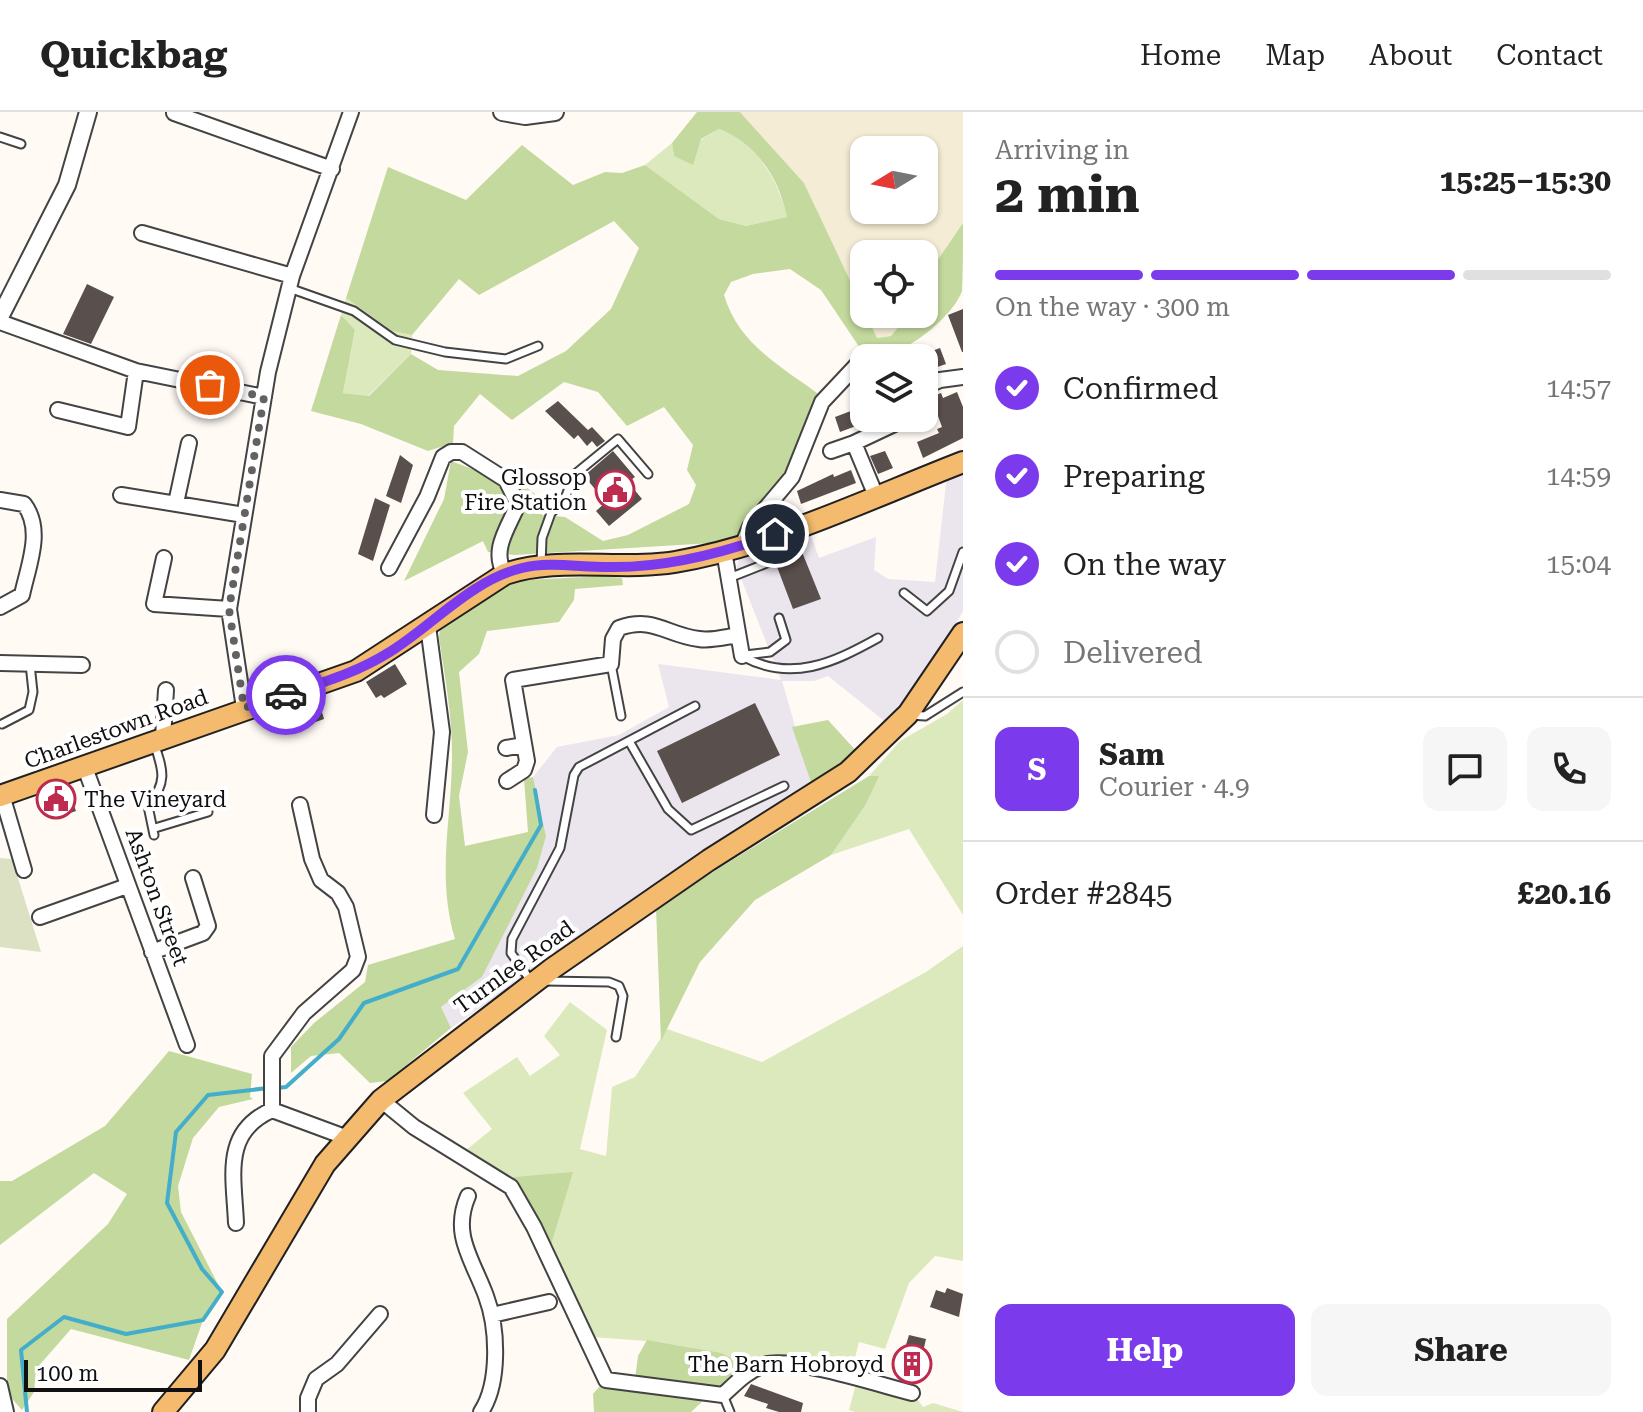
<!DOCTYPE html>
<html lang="en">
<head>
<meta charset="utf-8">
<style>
  body { margin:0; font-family:"Roboto Serif",serif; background:#f6f6f6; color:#222; height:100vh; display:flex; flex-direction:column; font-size:30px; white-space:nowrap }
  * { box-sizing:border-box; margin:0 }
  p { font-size:26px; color:#767676 }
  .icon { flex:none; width:44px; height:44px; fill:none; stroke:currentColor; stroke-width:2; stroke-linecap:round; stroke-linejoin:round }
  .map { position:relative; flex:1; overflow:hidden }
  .details { display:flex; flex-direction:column; background:#fff; width:680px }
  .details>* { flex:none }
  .needle { width:52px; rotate:260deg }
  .tools { position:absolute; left:850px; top:24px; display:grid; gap:16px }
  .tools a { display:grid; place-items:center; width:88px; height:88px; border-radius:16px; background:#fff; box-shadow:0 2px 6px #0004; font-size:40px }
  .scale { position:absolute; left:24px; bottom:20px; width:178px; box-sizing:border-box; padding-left:8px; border:4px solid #101010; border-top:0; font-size:22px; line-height:28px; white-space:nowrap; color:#101010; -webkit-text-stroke:6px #fff; paint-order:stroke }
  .pin { position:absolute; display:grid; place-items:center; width:68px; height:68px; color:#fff; margin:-34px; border:4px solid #fff; border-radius:50%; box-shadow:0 2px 8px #0007 }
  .courier { position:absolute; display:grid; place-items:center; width:80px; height:80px; margin:-40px; border:6px solid #7c3aed; border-radius:50%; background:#fff; color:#222; box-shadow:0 2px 10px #0007 }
  .overview em { font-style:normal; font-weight:700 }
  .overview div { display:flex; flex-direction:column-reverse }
  .overview { display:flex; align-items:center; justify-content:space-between; height:136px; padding:0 32px }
  h1 { font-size:52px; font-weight:700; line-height:60px }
  .bar { display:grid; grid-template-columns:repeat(4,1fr); gap:12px 8px; align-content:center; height:96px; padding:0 32px }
  .bar i { height:10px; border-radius:6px; background:#e0e0e0 }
  .bar .active { background:#7c3aed }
  .bar p { grid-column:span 4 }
  .line { display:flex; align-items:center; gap:20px; padding:0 32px; border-top:2px solid #e0e0e0 }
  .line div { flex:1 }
  .round { display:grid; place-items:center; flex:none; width:84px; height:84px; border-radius:16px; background:#f6f6f6 }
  ol { padding:0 32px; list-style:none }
  li { display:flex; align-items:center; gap:24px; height:88px }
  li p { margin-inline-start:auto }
  li .icon { padding:8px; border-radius:50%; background:#7c3aed; color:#fff; stroke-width:4 }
  li:last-child { color:#767676 }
  li i { width:44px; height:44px; border:4px solid #e0e0e0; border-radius:50% }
  .action { display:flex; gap:16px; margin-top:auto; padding:16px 32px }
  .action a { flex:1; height:92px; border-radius:16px; background:#7c3aed; color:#fff; font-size:32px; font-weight:700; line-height:92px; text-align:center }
  .action a+a { background:#f6f6f6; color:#222 }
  header { display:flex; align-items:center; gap:48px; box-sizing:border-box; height:112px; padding:0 40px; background:#fff; border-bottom:2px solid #e0e0e0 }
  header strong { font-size:38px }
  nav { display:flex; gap:44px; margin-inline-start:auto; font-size:28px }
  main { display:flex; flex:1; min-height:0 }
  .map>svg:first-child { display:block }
</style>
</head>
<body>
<header>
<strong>Quickbag</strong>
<nav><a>Home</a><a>Map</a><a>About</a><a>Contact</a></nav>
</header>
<main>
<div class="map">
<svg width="963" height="1300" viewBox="0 0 963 1300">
  <rect width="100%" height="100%" fill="#fffaf4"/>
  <path fill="#ebe5ee" d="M963,357V499L929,559L887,611L828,564L814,569H782L812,673L755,706L451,916L441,895L482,865L546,724L533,665L557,635L619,623L669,595L658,552L781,568L737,456L739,444L809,418L819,446L876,425L874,458L888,467L935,470L947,363Z"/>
  <path fill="#f4ecd4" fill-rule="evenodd" d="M740,0H963V111L924,168V142H864V201L804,71ZM864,38H924V98H864Z
    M865,202H909L891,224L876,226Z"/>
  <path fill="#dce9bd" d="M719,17C759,33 776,66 788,105L746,114L719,107L645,53L672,31L674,44Z
    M346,186L392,219L412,223L411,242L368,284L343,281L355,219L341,203Z
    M963,588V803L909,717L831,743L865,694L878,664H869L900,629L947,602Z
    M963,834V1149L935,1144L909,1171L885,1237L859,1230L851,1261L776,1243L748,1254C698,1231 647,1229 592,1225L551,1133L572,1061L513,1065L465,1039L492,1017L463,981L517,945L530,964L560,943L544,924L570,890L607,918L580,1037L606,1044L612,975L635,965L667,917L762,950L926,860Z
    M856,1272L918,1288L923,1295L933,1291L963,1300H855L849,1298Z"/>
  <path fill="#c3d99d" d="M697,0H740L804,71L877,226L891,224L909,202H924V168L963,111C963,130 963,161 962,179C952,207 900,246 873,246L877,238L862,239L821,178L790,157L753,162L731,170L724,183C739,233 781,254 821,284L786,368L742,422L712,431L514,443L488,440L483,429L404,469L444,387L451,349L488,363L513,365L540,386L542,403L565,405L603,429L628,423L689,392L696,373L687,358L693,333L664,295L627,314L598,280L564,270L512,308L480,282L454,314L453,331L428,339L361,312L311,299L341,203L355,218L343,281L369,284L411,242L438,258L518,264L566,239L611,197L639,136L614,109L479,183L459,167L412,223L392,219L346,186L388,55L466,88L522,33L573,73L605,60L622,61L645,53L719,107L746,114L787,105C779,66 757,32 719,17L701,27L693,53L674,44L672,31Z
    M604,464L622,466L623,473L575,477L574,488L559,510L487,519L479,542L459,560L468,640L459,684L465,734L528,720L524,667L533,665L546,724L537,756L482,865L441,895L451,916L387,969L370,971L339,941L311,944L291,961V935L314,911L365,870L368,853L455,827C436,763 452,708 452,642C452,603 445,565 439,526L440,515L503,474L525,468Z
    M828,608L858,641L812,673L792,615Z
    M869,664H879L865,694L831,743L755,788L700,850L661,929L656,795Z
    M169,939L252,962L250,985L253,987L219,995L193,1026L178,1074L181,1100L222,1180L203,1208L189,1248L71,1217L36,1257L34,1280L22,1298L7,1281V1207L108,1112L127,1082L94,1061L0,1133V1069H12L105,1014Z
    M573,1060L551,1133L513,1065Z
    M647,1228L721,1241L748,1254L718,1275L635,1267L638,1244Z
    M599,1275L706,1286L691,1300H594L593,1282Z"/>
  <path fill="#dde1c4" d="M0,746L12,747L41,840L0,835Z"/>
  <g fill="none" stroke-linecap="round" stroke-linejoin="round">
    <path stroke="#43adca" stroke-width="4" d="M277,976L286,975L339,927L364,891L458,857L541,713L535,678
      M27,1300L21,1238L64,1205L126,1222L203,1208L222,1180L202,1157L167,1091L176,1020L208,983L268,976"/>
  </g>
  <path fill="#594f4d" d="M87,172L114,185L91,232L63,222Z
    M963,197V240H962L948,203Z
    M940,236L946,252L926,259L924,242Z
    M957,280L963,295V326L923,346L917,330L939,321L937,317L942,315L931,285L941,281L943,286Z
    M558,289L588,318L592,315L605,329L597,335L592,329L587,334L578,323L574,327L545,299Z
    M864,294V311L840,320L835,305Z
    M613,339L635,365L628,370L642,387L609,414L596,399L606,390L584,364Z
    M885,339L893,356L878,362L870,344Z
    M400,343L413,353L401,391L386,384Z
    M851,358L856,371L801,392L797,379L833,362L834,365Z
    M375,386L390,393L373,449L358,442Z
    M798,430L821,487L793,497L771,439Z
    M295,552L300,565L258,580L257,564Z
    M395,552L407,572L384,586L381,583L376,586L366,570Z
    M318,586L324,607L310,612L308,606L285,615L280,600Z
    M755,591L780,643L682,691L657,639Z
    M67,674L76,699L62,704L57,692L45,697L40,684Z
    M947,1176L963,1182L959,1205L930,1195L936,1178L945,1181Z
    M909,1223L926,1227L923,1240L926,1241L915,1272L898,1267L897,1262Z
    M751,1272L803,1291L801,1300H779L766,1296L768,1292L744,1284Z"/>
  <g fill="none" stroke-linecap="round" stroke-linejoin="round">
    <g stroke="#434343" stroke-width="11">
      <path id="service" d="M0,25L21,32
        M289,176L354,199L395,228L445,240L506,247L538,234
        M541,453L542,426L551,401L564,389L574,363L618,327L648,362
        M729,466L767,451
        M904,481L927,499L949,479L963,440
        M745,543L770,540L786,528L779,506
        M742,544C791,571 833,551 878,526
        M611,552L621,604
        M910,603L925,604L963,580
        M2,612L29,598L33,580L30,552
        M629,629L668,697L691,718L784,674
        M154,631C163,658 168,670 148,694L154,723
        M155,716L208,700
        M531,869L511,841L512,827L560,736L574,663L579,655L695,594
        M544,869L609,870L619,874L623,884L616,925
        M723,1283L730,1300"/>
    </g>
    <g stroke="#434343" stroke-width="18">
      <path id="minor" d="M174,1L332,57
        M142,121L292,164
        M0,210L136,259L264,285
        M924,275L940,268L963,265
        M58,298L128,315L136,259
        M831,339L854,331
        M121,383L244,403
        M876,384L854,331L907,306
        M0,388L24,392C44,418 28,454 22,483L0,495
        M176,391L189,331
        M742,434L750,415L792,365L822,290L868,241
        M724,439L742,544
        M164,446L154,492L229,497
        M389,456L427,385L443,345L451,340H462L506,368L518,392C509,415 490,438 505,462
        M428,514L442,620L434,703
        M0,551L82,553
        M244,596L229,497L268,260L292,164L351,0
        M163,625L166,578
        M506,636L524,633
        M84,653L187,933
        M507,669L524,658L527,649L513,568L611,552L613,527L619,516C654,504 666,523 699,527C712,529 725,525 738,523
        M2,683L24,758
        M300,693L312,747L321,768L338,781L346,795L358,845L353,858L304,901L272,944V998L345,1025
        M40,805L127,774
        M152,840L203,821L208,814L193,766
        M381,988L414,1015L511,1075L534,1115L606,1268L723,1283C736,1271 747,1259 764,1253C792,1244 880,1273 912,1281
        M468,1084C451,1123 473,1148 486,1184C498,1216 500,1271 481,1300
        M236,1111C234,1064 222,1020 272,998
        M492,1203L549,1190
        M0,1274L6,1300
        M308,1300V1286L316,1267L337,1252L380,1202"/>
    </g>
    <g stroke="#434343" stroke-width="20">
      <path id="tertiary" d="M502,0L525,4L555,0
        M0,205L67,73L88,0"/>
    </g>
    <g stroke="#212121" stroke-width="24">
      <path id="primary" d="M0,684L356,559L505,462C557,444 619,459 675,450C774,433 870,386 963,350
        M163,1300L215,1238L325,1052L381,988L553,856L709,748L848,660L908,602L963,521"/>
    </g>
    <use href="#service" stroke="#fff" stroke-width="7"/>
    <use href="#minor" stroke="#fff" stroke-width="14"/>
    <use href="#tertiary" stroke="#fff" stroke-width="16"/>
    <use href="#primary" stroke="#f4ba6e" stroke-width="20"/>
  </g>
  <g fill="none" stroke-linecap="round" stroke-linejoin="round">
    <path stroke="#646260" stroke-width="8" stroke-dasharray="0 14.4" d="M210,273L264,285L229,497L244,596L286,583"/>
    <path stroke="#7c3aed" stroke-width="10" d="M286,583C321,571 356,561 388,541C431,515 471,468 522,456C550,449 584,456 614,455C669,455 723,441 775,422"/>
  </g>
  <defs>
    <g id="civic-ring" transform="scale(2)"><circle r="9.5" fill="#fff" stroke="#bd2b4e" stroke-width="1.5"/><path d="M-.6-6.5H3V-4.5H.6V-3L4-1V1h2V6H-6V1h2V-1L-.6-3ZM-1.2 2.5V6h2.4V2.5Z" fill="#bd2b4e"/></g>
    <g id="building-ring" transform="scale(2)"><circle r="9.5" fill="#fff" stroke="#bd2b4e" stroke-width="1.5"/><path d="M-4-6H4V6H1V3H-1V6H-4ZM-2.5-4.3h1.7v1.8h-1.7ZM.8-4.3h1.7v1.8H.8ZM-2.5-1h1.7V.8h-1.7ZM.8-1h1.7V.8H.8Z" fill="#bd2b4e"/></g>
  </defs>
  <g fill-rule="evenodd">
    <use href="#civic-ring" x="615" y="378"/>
    <use href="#civic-ring" x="56" y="687"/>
    <use href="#building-ring" x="912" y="1252"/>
  </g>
  <g text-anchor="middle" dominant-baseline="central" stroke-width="8" stroke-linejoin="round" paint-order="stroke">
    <g font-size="22" fill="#101010" stroke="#fff" text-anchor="end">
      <text x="587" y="365">Glossop<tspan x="587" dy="25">Fire Station</tspan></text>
      <text x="84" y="687" text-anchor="start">The Vineyard</text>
      <text x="884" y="1252">The Barn Hobroyd</text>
    </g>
    <g font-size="22" fill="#101010" stroke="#fff">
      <text transform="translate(116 617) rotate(-20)">Charlestown Road</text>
      <text transform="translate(157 785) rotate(70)">Ashton Street</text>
      <text transform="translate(514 855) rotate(-36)">Turnlee Road</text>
    </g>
  </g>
</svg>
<div class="tools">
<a><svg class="needle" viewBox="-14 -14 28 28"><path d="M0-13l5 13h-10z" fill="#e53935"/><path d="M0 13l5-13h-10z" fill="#767676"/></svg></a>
<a><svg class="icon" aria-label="locate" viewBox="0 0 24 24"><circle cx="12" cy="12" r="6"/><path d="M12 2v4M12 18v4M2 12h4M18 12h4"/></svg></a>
<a><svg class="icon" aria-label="layers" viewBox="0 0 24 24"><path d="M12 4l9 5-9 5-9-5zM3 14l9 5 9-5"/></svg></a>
</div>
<div class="scale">100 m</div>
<div class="pin" style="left:210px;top:273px;background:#ea580c"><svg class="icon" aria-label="bag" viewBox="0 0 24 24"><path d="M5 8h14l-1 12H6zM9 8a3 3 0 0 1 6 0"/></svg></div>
<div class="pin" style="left:775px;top:422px;background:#1f2937"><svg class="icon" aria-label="home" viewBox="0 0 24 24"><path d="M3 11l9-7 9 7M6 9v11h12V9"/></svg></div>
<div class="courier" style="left:286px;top:583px"><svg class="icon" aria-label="car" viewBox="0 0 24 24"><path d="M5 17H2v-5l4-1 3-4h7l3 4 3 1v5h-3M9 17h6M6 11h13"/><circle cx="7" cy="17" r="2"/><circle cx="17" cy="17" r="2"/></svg></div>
</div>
<section class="details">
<div class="overview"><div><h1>2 min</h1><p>Arriving in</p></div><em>15:25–15:30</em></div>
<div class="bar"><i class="active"></i><i class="active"></i><i class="active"></i><i></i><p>On the way · 300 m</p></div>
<ol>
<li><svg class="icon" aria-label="check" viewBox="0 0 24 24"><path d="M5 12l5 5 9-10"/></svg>Confirmed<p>14:57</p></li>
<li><svg class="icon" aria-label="check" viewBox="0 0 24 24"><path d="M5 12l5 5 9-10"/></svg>Preparing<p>14:59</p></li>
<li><svg class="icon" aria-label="check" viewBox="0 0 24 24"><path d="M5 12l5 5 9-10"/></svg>On the way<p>15:04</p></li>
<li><i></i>Delivered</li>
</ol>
<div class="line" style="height:144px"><b class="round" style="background:#7c3aed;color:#fff">S</b><div><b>Sam</b><p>Courier · 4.9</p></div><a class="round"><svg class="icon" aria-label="chat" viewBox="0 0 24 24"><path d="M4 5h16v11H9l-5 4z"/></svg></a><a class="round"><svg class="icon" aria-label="phone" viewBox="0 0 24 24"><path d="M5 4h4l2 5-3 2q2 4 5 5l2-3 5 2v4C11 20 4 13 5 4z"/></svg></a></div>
<div class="line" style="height:104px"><div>Order #2845</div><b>£20.16</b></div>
<div class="action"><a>Help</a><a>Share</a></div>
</section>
</main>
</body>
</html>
